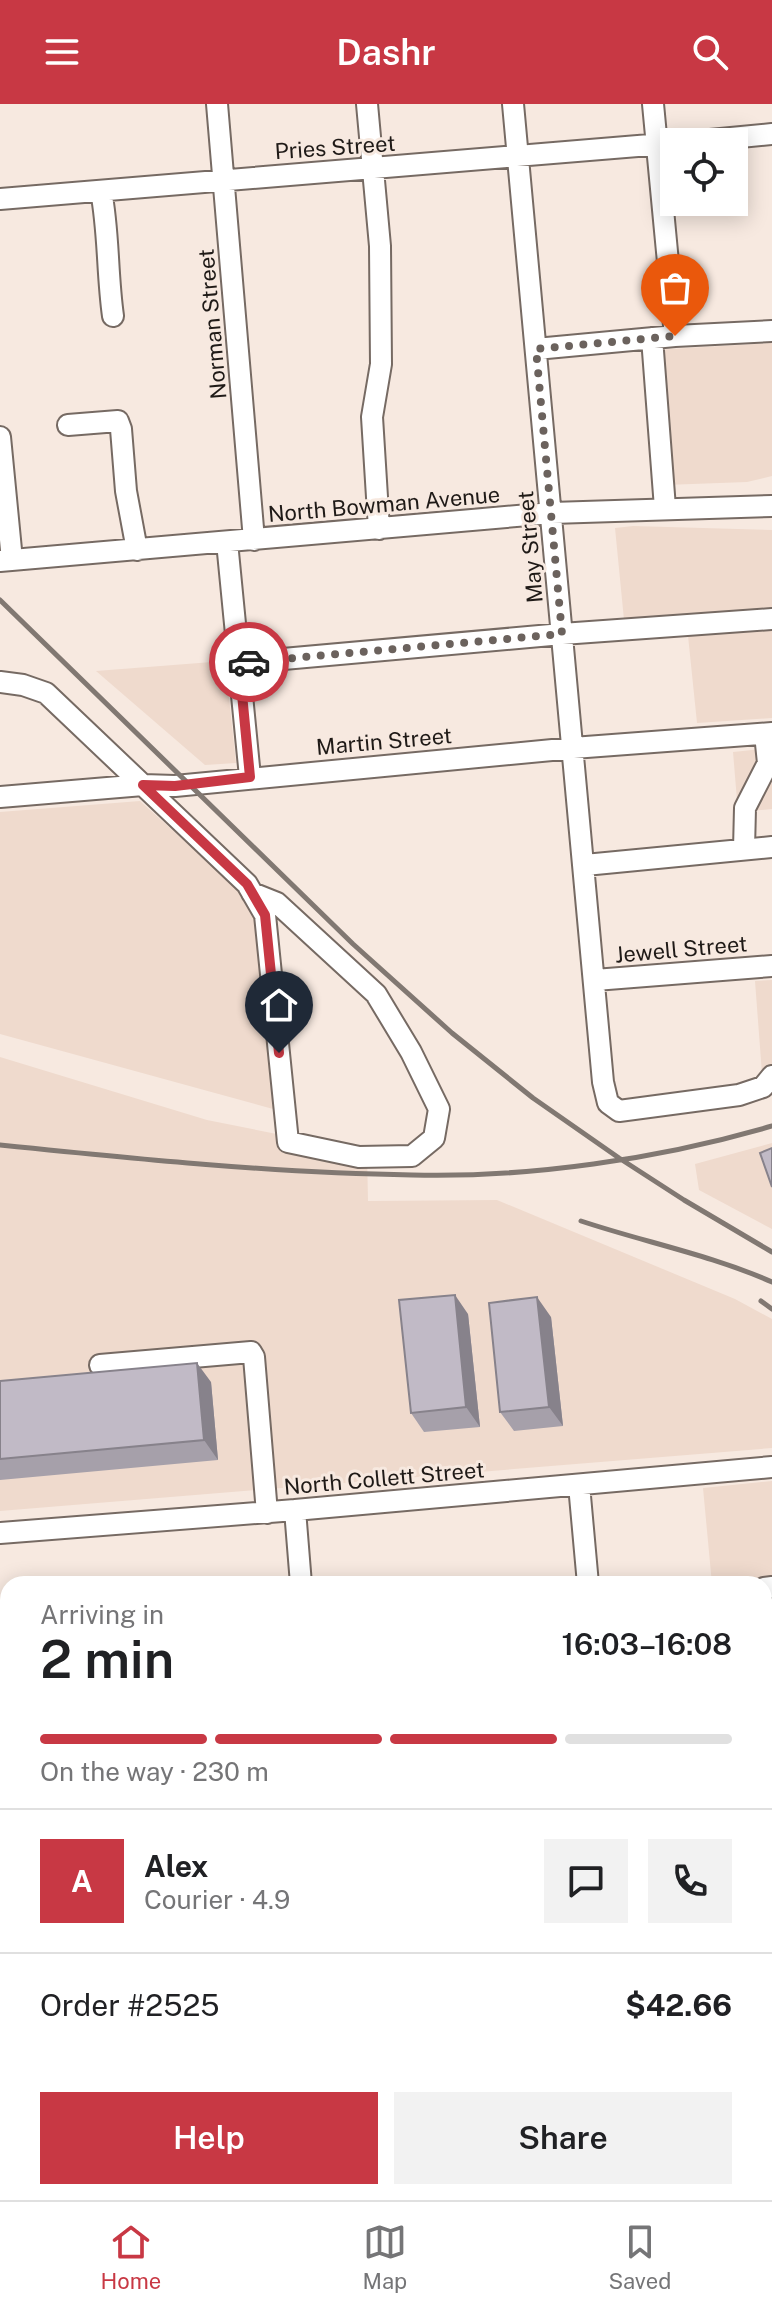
<!DOCTYPE html>
<html lang="en">
<head>
<meta charset="utf-8">
<style>
  body { margin:0; font-family:"Public Sans",sans-serif; background:#f2f2f2; color:#202124; height:100vh; display:flex; flex-direction:column; font-size:30px; white-space:nowrap }
  * { box-sizing:border-box; margin:0 }
  p { font-size:26px; color:#757577 }
  .icon { flex:none; width:44px; height:44px; fill:none; stroke:currentColor; stroke-width:2; stroke-linecap:round; stroke-linejoin:round }
  .map { position:relative; flex:1; overflow:hidden }
  .sheet { position:absolute; left:0px; top:1472px; width:772px; height:624px; display:flex; flex-direction:column; background:#fff; border-radius:24px 24px 0 0; box-shadow:0 4px 20px #0003 }
  .sheet>* { flex:none }
  .fabs { position:absolute; left:660px; top:24px; display:grid; gap:16px }
  .fabs a { display:grid; place-items:center; width:88px; height:88px; border-radius:0px; background:#fff; box-shadow:0 4px 20px #0003; font-size:40px }
  .pin { position:absolute; display:grid; place-items:center; width:68px; height:68px; color:#fff; margin:-82px -34px; border-radius:50% 50% 50% 0; rotate:-45deg; box-shadow:0 0 8px #0007 }
  .pin .icon { rotate:45deg }
  .courier { position:absolute; display:grid; place-items:center; width:80px; height:80px; margin:-40px; border:6px solid #c83844; border-radius:50%; background:#fff; color:#222; box-shadow:0 2px 10px #0007 }
  .head em { font-style:normal; font-weight:600 }
  .head div { display:flex; flex-direction:column-reverse }
  .head { display:flex; align-items:center; justify-content:space-between; height:136px; padding:0 40px }
  h1 { font-size:52px; font-weight:600; line-height:60px }
  .bar { display:grid; grid-template-columns:repeat(4,1fr); gap:12px 8px; align-content:center; height:96px; padding:0 40px }
  .bar i { height:10px; border-radius:6px; background:#e0e0e0 }
  .bar .current { background:#c83844 }
  .bar p { grid-column:span 4 }
  .line { display:flex; align-items:center; gap:20px; padding:0 40px; border-top:2px solid #e0e0e0 }
  .line div { flex:1 }
  .round { display:grid; place-items:center; flex:none; width:84px; height:84px; border-radius:0px; background:#f2f2f2 }
  .primary-button { display:flex; gap:16px; margin-top:auto; padding:16px 40px }
  .primary-button a { flex:1; height:92px; border-radius:0px; background:#c83844; color:#fff; font-size:32px; font-weight:600; line-height:92px; text-align:center }
  .primary-button a+a { background:#f2f2f2; color:#202124 }
  header { display:flex; justify-content:space-between; align-items:center; height:104px; padding:0 40px; background:#c83844; color:#fff; font-size:36px; font-weight:600 }
  .dock { display:flex; justify-content:space-around; align-items:center; height:112px; border-top:2px solid #e0e0e0; background:#fff; font-size:22px; color:#757577 }
  .dock a { display:grid; justify-items:center; gap:4px }
  .dock .current { color:#c83844 }
  .map>svg:first-child { display:block }
</style>
</head>
<body>
<header><svg class="icon" aria-label="menu" viewBox="0 0 24 24"><path d="M4 6h16M4 12h16M4 18h16"/></svg>Dashr<svg class="icon" aria-label="search" viewBox="0 0 24 24"><circle cx="10" cy="10" r="6"/><path d="M15 15l6 6"/></svg></header>
<div class="map">
<svg width="772" height="2096" viewBox="0 0 772 2096">
  <rect width="100%" height="100%" fill="#f7e9e0"/>
  <path fill="#efdacd" d="M772,239V372L747,378L665,381L654,246Z
    M633,422L772,426V614L697,619L687,522L625,526L615,424Z
    M225,557L236,659L205,661L96,567Z
    M772,644V705L738,708L733,648Z
    M140,697L245,791L254,814L273,1005L0,930V708Z
    M772,876V981L763,983L755,877Z
    M0,953L207,1016L367,1048L368,1097L497,1096L735,1195L772,1215V1344L0,1407Z
    M772,1039V1125L699,1086L695,1060Z
    M772,1377V1483L764,1480H712L703,1384Z"/>
  <path fill="#b5eaa5" d="M0,1840L8,1849V1937H0Z
    M0,1969L7,1970L8,1974V2088H26L27,2096H0Z
    M612,2088H711L712,2096H620Z"/>
  <g fill="none" stroke-linecap="round" stroke-linejoin="round">
    <path stroke="#63cff3" stroke-width="5" d="M0,1902L8,1900
      M656,2088L658,2096"/>
    <g stroke="#766a63" stroke-width="24">
      <path id="minor" d="M217,0L254,436
        M367,0L380,142L381,260L372,313L379,425
        M513,0L603,978L608,999L619,1007L739,991L763,983L772,972
        M653,0L675,232
        M689,38L772,30
        M101,87C109,128 107,170 113,212
        M0,95L674,39
        M652,234L665,404
        M536,245L675,232L772,227
        M68,321L118,317L121,325L126,387L137,446
        M0,333L12,456
        M227,438L250,673
        M0,457L552,409L772,402
        M239,559L562,530L772,515
        M0,578L23,581L46,589L247,780L265,811L288,1038L359,1053L412,1052L434,1034L439,1005L411,948L376,890L277,799L252,789
        M0,693L143,681L175,682L573,644L772,629
        M744,745L745,704L768,659L765,630
        M585,761L772,743
        M595,876L772,862
        M100,1261L251,1248L254,1253L267,1409
        M579,1381L588,1480
        M295,1406L301,1480
        M0,1429L295,1406L772,1363
        M764,1484L772,1483
        M0,1550L8,1549
        M764,1595L772,1594
        M0,1653L8,1656
        M764,1706L772,1705
        M764,1816L772,1815
        M764,1935L772,1934
        M764,2039L772,2038
        M33,2088L34,2096
        M489,2088L499,2096"/>
    </g>
    <use href="#minor" stroke="#fff" stroke-width="20"/>
    <path stroke="#817872" stroke-width="5" d="M0,496L353,840L452,929L533,994L619,1054L684,1096L772,1148
      M0,1041C137,1055 275,1069 412,1071C529,1074 659,1055 772,1022
      M581,1117C644,1138 711,1151 772,1178
      M761,1197L772,1205"/>
  </g>
  <path fill="#a6a0aa" d="M468,1210L480,1323L424,1328L411,1309Z
    M551,1213L563,1322L514,1327L500,1308Z
    M0,1277L211,1278L218,1356L0,1376Z"/>
  <path fill="#87828b" d="M455,1191L468,1210L480,1323L466,1303Z
    M537,1193L551,1213L563,1322L549,1303Z
    M197,1259L211,1278L218,1356L204,1336Z"/>
  <path fill="#c1bac6" stroke="#87828b" stroke-width="2" d="M772,1044V1083L760,1049Z
    M455,1191L466,1303L411,1309L399,1196Z
    M537,1193L549,1303L500,1308L489,1199Z
    M197,1259L204,1336L0,1355V1277Z"/>
  <g fill="none" stroke-linecap="round" stroke-linejoin="round">
    <path stroke="#6b625d" stroke-width="8" stroke-dasharray="0 14.4" d="M249,558L562,530L536,245L675,232"/>
    <path stroke="#c83844" stroke-width="10" d="M249,558L239,559L250,673L175,682L143,681L247,780L265,811L279,949"/>
  </g>
  <g text-anchor="middle" dominant-baseline="central" stroke-width="6" stroke-linejoin="round" paint-order="stroke">
    <g font-size="22" fill="#1f1a17" stroke="#f7e9e0">
      <text transform="translate(335 43) rotate(-4)">Pries Street</text>
      <text transform="translate(212 220) rotate(-95)">Norman Street</text>
      <text transform="translate(384 400) rotate(-5)">North Bowman Avenue</text>
      <text transform="translate(530 443) rotate(-95)">May Street</text>
      <text transform="translate(384 637) rotate(-5)">Martin Street</text>
      <text transform="translate(681 845) rotate(-5)">Jewell Street</text>
      <text transform="translate(384 1374) rotate(-5)">North Collett Street</text>
    </g>
  </g>
</svg>
<div class="fabs">
<a><svg class="icon" aria-label="locate" viewBox="0 0 24 24"><circle cx="12" cy="12" r="6"/><path d="M12 2v4M12 18v4M2 12h4M18 12h4"/></svg></a>
</div>
<div class="pin" style="left:675px;top:232px;background:#ea580c"><svg class="icon" aria-label="bag" viewBox="0 0 24 24"><path d="M5 8h14l-1 12H6zM9 8a3 3 0 0 1 6 0"/></svg></div>
<div class="pin" style="left:279px;top:949px;background:#1f2937"><svg class="icon" aria-label="home" viewBox="0 0 24 24"><path d="M3 11l9-7 9 7M6 9v11h12V9"/></svg></div>
<div class="courier" style="left:249px;top:558px"><svg class="icon" aria-label="car" viewBox="0 0 24 24"><path d="M5 17H2v-5l4-1 3-4h7l3 4 3 1v5h-3M9 17h6M6 11h13"/><circle cx="7" cy="17" r="2"/><circle cx="17" cy="17" r="2"/></svg></div>
<section class="sheet">
<div class="head"><div><h1>2 min</h1><p>Arriving in</p></div><em>16:03–16:08</em></div>
<div class="bar"><i class="current"></i><i class="current"></i><i class="current"></i><i></i><p>On the way · 230 m</p></div>
<div class="line" style="height:144px"><b class="round" style="background:#c83844;color:#fff">A</b><div><b>Alex</b><p>Courier · 4.9</p></div><a class="round"><svg class="icon" aria-label="chat" viewBox="0 0 24 24"><path d="M4 5h16v11H9l-5 4z"/></svg></a><a class="round"><svg class="icon" aria-label="phone" viewBox="0 0 24 24"><path d="M5 4h4l2 5-3 2q2 4 5 5l2-3 5 2v4C11 20 4 13 5 4z"/></svg></a></div>
<div class="line" style="height:104px"><div>Order #2525</div><b>$42.66</b></div>
<div class="primary-button"><a>Help</a><a>Share</a></div>
</section>
</div>
<nav class="dock">
<a class="current"><svg class="icon" aria-label="home" viewBox="0 0 24 24"><path d="M3 11l9-7 9 7M6 9v11h12V9"/></svg>Home</a>
<a><svg class="icon" aria-label="map" viewBox="0 0 24 24"><path d="M3 6l6-2 6 2 6-2v14l-6 2-6-2-6 2zM9 4v14M15 6v14"/></svg>Map</a>
<a><svg class="icon" aria-label="saved" viewBox="0 0 24 24"><path d="M7 4h10v16l-5-4-5 4z"/></svg>Saved</a>
</nav>
</body>
</html>
